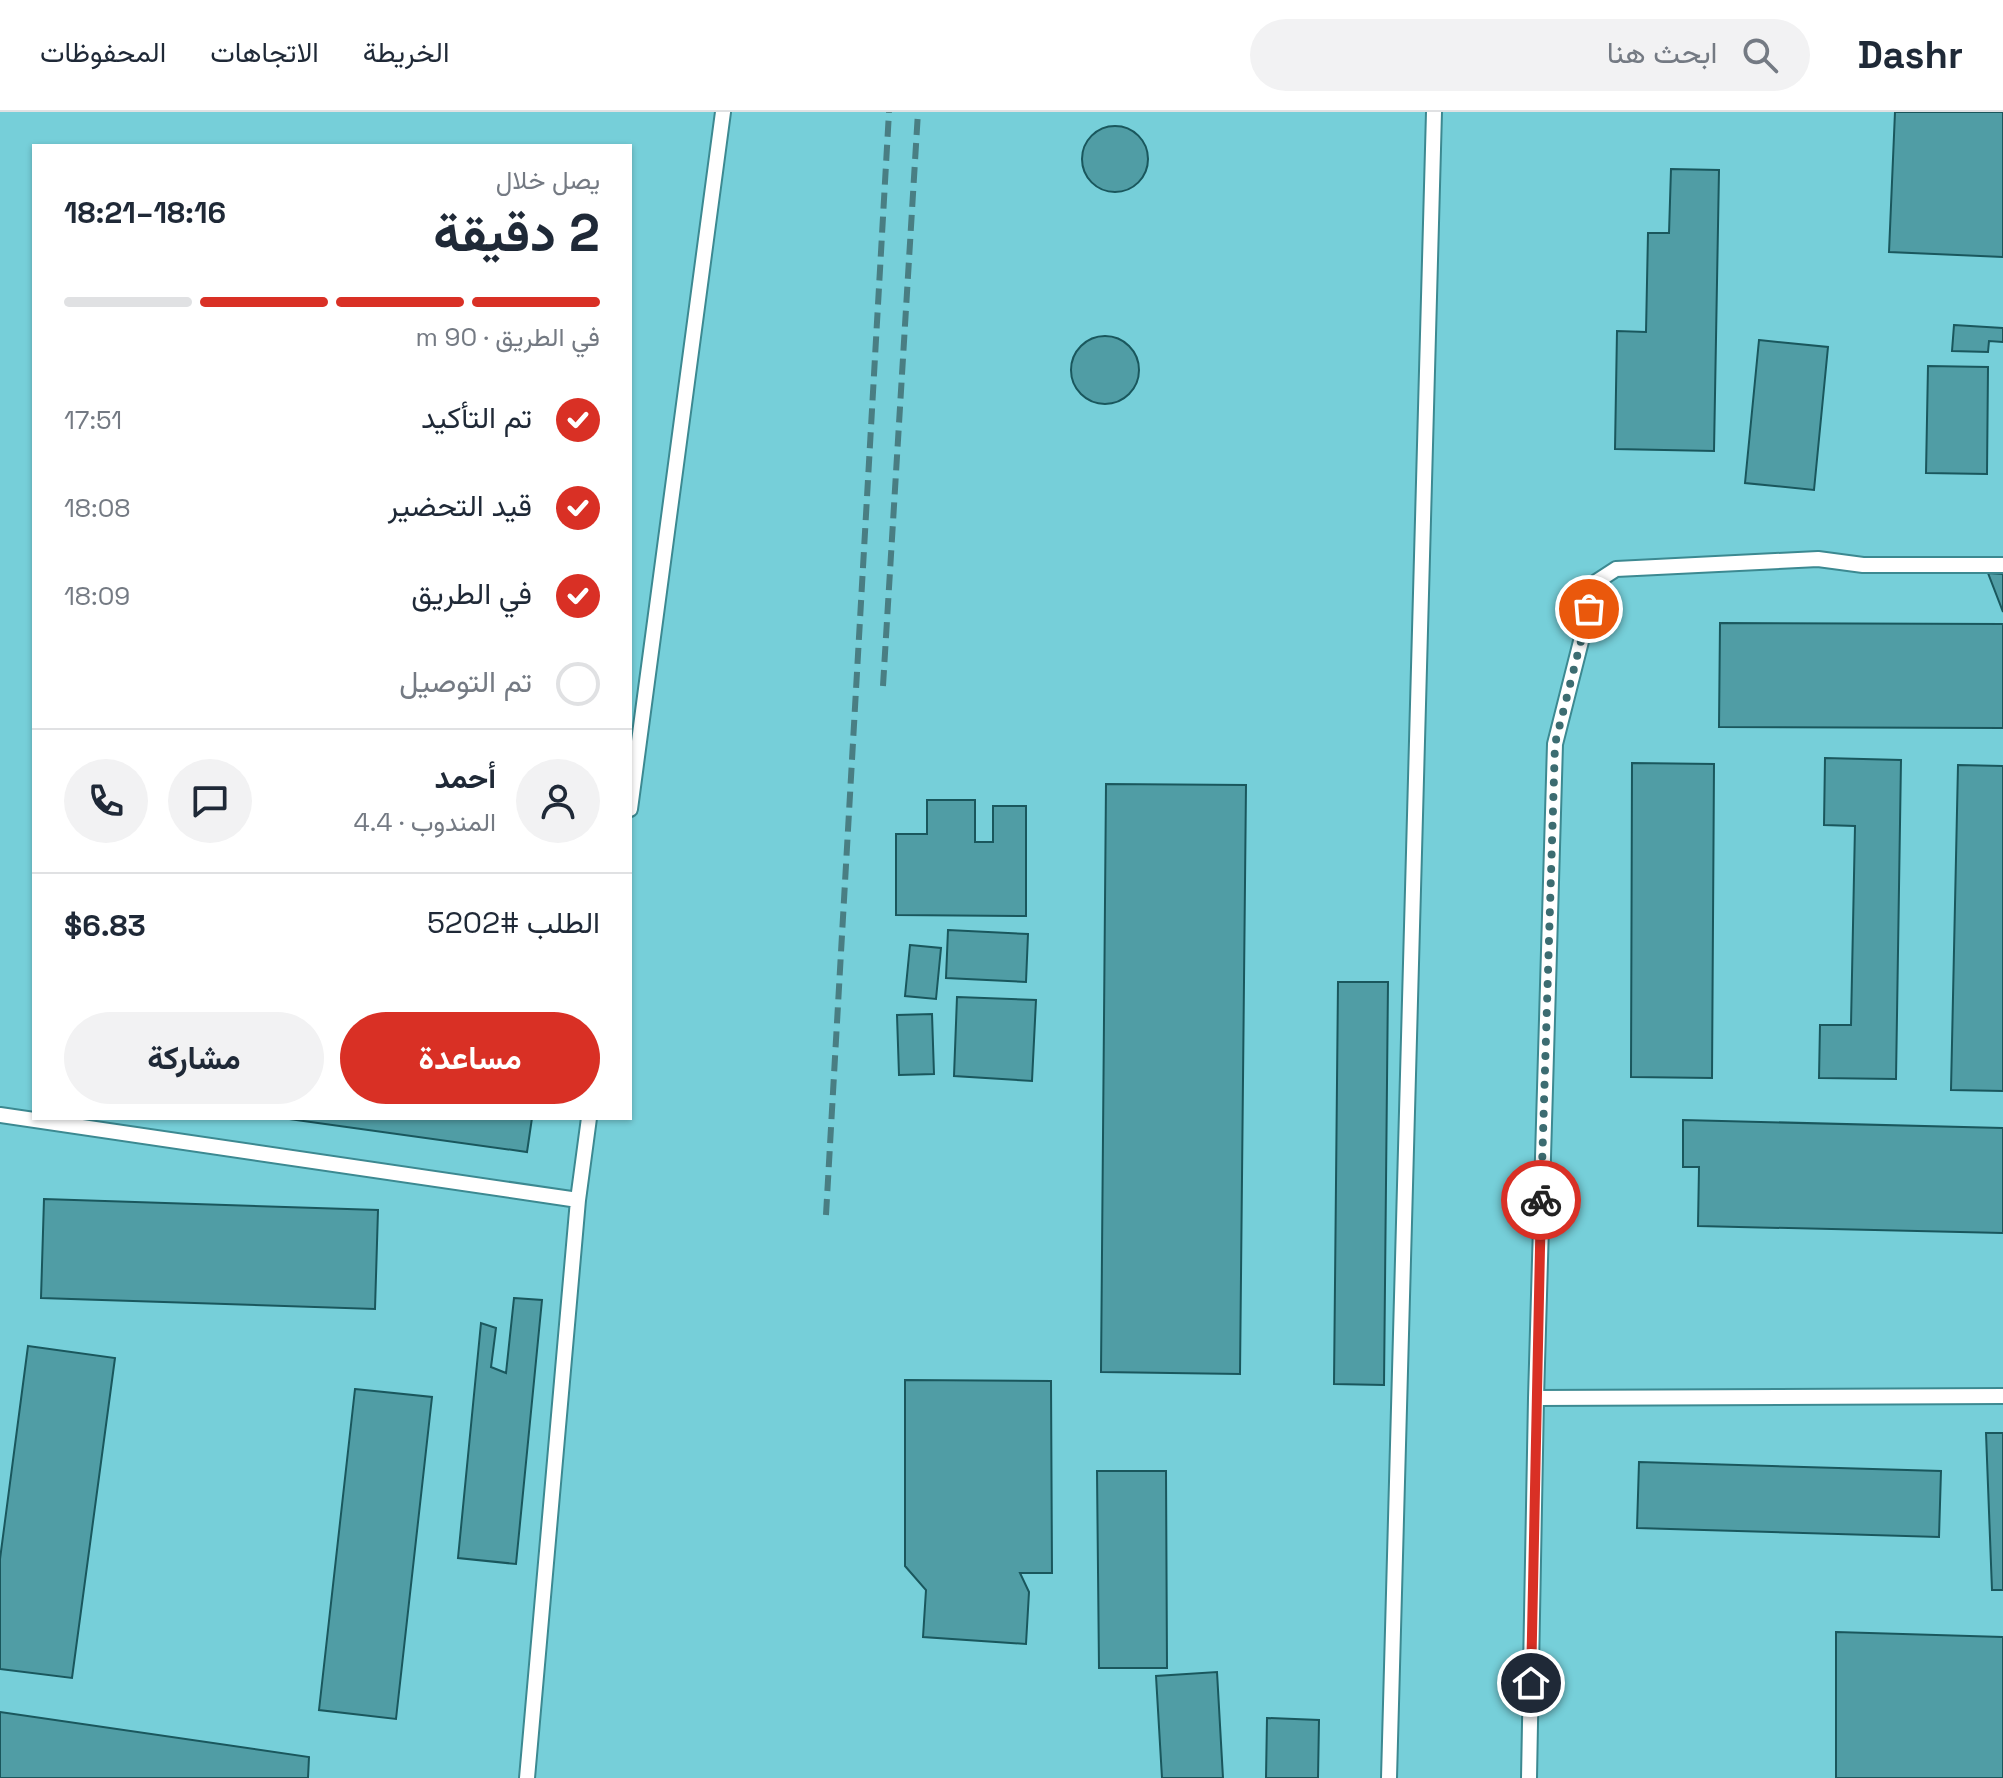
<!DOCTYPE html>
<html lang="ar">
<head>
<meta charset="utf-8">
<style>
  body { margin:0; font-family:"Space Grotesk",Vazirmatn,sans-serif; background:#f2f2f3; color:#1f2937; direction:rtl; height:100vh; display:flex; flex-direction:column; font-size:30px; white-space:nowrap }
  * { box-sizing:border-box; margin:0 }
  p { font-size:26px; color:#747a83 }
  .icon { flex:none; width:44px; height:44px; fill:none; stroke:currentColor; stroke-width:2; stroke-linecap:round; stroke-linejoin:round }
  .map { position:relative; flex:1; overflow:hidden; direction:ltr }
  .sheet { position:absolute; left:32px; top:32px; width:600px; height:976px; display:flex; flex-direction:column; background:#fff; border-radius:0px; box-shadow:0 2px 6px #0004; direction:rtl }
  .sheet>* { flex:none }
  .pin { position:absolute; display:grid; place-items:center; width:68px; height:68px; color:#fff; margin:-34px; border:4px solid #fff; border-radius:50%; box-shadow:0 2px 8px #0007 }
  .courier { position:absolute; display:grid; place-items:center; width:80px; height:80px; margin:-40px; border:6px solid #d93025; border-radius:50%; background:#fff; color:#222; box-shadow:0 2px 10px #0007 }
  .overview em { font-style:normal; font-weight:700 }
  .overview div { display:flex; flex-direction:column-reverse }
  .overview { display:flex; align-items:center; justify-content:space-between; height:136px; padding:0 32px }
  h1 { font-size:52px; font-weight:700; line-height:60px }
  .bar { display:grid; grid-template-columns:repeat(4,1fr); gap:12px 8px; align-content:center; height:96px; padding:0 32px }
  .bar i { height:10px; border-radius:6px; background:#e0e1e3 }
  .bar .selected { background:#d93025 }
  .bar p { grid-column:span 4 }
  .line { display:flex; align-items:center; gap:20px; padding:0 32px; border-top:2px solid #e0e1e3 }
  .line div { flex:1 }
  .round { display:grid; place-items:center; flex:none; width:84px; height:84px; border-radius:42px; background:#f2f2f3 }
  ol { padding:0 32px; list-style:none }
  li { display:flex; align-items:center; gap:24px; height:88px }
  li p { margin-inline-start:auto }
  li .icon { padding:8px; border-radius:50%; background:#d93025; color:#fff; stroke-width:4 }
  li:last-child { color:#747a83 }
  li i { width:44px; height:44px; border:4px solid #e0e1e3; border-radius:50% }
  .button { display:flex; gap:16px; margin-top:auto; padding:16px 32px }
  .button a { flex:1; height:92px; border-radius:48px; background:#d93025; color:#fff; font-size:32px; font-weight:700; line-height:92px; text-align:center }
  .button a+a { background:#f2f2f3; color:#1f2937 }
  header { display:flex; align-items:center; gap:48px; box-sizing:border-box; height:112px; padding:0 40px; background:#fff; border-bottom:2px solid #e0e1e3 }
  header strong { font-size:38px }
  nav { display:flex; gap:44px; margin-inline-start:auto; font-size:28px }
  .search { width:560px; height:72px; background:#f2f2f3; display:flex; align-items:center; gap:20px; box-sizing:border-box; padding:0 28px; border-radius:44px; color:#747a83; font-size:30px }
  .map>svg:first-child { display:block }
</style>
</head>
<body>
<header>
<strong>Dashr</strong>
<div class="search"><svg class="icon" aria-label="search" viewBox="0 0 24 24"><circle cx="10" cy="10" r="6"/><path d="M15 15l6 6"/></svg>ابحث هنا</div>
<nav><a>الخريطة</a><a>الاتجاهات</a><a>المحفوظات</a></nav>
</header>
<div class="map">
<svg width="2003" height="1666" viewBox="0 0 2003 1666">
  <rect width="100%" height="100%" fill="#8ddae2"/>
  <path fill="#76cfd9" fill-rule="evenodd" d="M0,0H2003V1666H0ZM34,34H630V1006H34Z"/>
  <path fill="#509da5" stroke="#1a575d" stroke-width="2" d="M1895,0H2003V145L1889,140Z
    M1082 47a33 33 0 1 1 66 0a33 33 0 1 1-66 0Z
    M1671,57L1719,58L1714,339L1615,337L1617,219L1646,220L1648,121H1669Z
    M1954,213L2003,216V230L1989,229L1988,240L1952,239Z
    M1071 258a34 34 0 1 1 68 0a34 34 0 1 1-68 0Z
    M1759,228L1828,235L1814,378L1745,371Z
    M1928,254L1988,255L1987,362L1926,361Z
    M1988,461L2003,462V500Z
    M1720,511L2003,512V616L1719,615Z
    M1825,646L1901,648L1896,967L1819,966L1820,913H1851L1855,714L1824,713Z
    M1632,651L1714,652L1712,966L1631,965Z
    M1958,653L2003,654V979L1951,978Z
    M1106,672L1246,673L1240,1262L1101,1260Z
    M927,688H975V730H993V694H1026V804L896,803V722H927Z
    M948,818L1028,822L1026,870L946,866Z
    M910,833L941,836L936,887L905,884Z
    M1338,870H1388L1384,1273L1334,1272Z
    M957,885L1036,888L1032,969L954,964Z
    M932,902L934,962L899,963L897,903Z
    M282,1006H532L527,1040Z
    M1683,1008L2003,1016V1121L1698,1114L1699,1055H1683Z
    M44,1087L378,1098L375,1197L41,1186Z
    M514,1186L542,1188L516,1452L458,1446L481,1211L496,1216L491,1255L506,1261Z
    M28,1234L115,1246L72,1566L0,1557V1447Z
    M905,1268L1051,1269L1052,1461H1020L1029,1480L1026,1532L923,1525L926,1478L905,1454Z
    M355,1277L432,1285L396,1607L319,1598Z
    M1986,1321H2003V1478H1992Z
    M1639,1350L1941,1359L1939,1425L1637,1416Z
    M1097,1359H1166L1167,1556H1099Z
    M1836,1520L2003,1525V1666H1836Z
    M1217,1560L1223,1666H1162L1156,1564Z
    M0,1600L309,1645L308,1666H0Z
    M1267,1606L1319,1608L1318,1666H1266Z"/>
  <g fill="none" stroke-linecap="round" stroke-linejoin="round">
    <g stroke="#3c8991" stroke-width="18">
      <path id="service" d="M630,697L723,0
        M0,1003L578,1088
        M1536,1286L2003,1284
        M527,1666L578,1088L589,1006
        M1389,1666L1434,0
        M1529,1666L1536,1286L1555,632L1596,470L1616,457L1818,447L1863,453H2003"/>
    </g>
    <use href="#service" stroke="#fff" stroke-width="14"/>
    <path stroke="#497e83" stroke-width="6" stroke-dasharray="16 8" stroke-linecap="butt" d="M883,574L918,0
      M826,1103L889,0"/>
  </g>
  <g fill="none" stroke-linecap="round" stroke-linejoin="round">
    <path stroke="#3c6c71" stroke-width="8" stroke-dasharray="0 14.4" d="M1541,1088L1555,632L1589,497"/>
    <path stroke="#d93025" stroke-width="10" d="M1531,1571L1541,1088"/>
  </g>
</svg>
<div class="pin" style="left:1589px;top:497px;background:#ea580c"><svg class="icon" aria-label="bag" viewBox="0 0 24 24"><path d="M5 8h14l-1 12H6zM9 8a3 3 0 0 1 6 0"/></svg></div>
<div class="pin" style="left:1531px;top:1571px;background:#1f2937"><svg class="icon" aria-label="home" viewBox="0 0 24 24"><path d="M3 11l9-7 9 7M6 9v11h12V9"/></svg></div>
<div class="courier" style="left:1541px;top:1088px"><svg class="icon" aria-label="bike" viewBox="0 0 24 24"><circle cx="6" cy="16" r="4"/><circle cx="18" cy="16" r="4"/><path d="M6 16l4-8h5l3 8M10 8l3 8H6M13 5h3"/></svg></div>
<section class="sheet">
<div class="overview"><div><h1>2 دقيقة</h1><p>يصل خلال</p></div><em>18:16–18:21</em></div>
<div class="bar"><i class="selected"></i><i class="selected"></i><i class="selected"></i><i></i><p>في الطريق · 90 m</p></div>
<ol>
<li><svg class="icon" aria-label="check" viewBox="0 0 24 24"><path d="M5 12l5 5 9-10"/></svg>تم التأكيد<p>17:51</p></li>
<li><svg class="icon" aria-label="check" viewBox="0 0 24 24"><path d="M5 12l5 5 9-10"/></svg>قيد التحضير<p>18:08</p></li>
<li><svg class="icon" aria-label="check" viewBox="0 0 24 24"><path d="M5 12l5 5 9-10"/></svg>في الطريق<p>18:09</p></li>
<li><i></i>تم التوصيل</li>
</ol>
<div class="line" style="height:144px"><a class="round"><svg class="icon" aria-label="person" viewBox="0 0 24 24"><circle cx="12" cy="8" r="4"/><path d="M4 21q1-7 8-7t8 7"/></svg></a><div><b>أحمد</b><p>المندوب · 4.4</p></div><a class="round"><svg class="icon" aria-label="chat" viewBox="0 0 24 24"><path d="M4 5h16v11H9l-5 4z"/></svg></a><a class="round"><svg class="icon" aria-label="phone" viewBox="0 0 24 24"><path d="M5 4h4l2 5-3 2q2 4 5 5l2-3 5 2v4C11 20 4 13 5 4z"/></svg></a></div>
<div class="line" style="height:104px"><div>الطلب #5202</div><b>$6.83</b></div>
<div class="button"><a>مساعدة</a><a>مشاركة</a></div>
</section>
</div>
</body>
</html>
